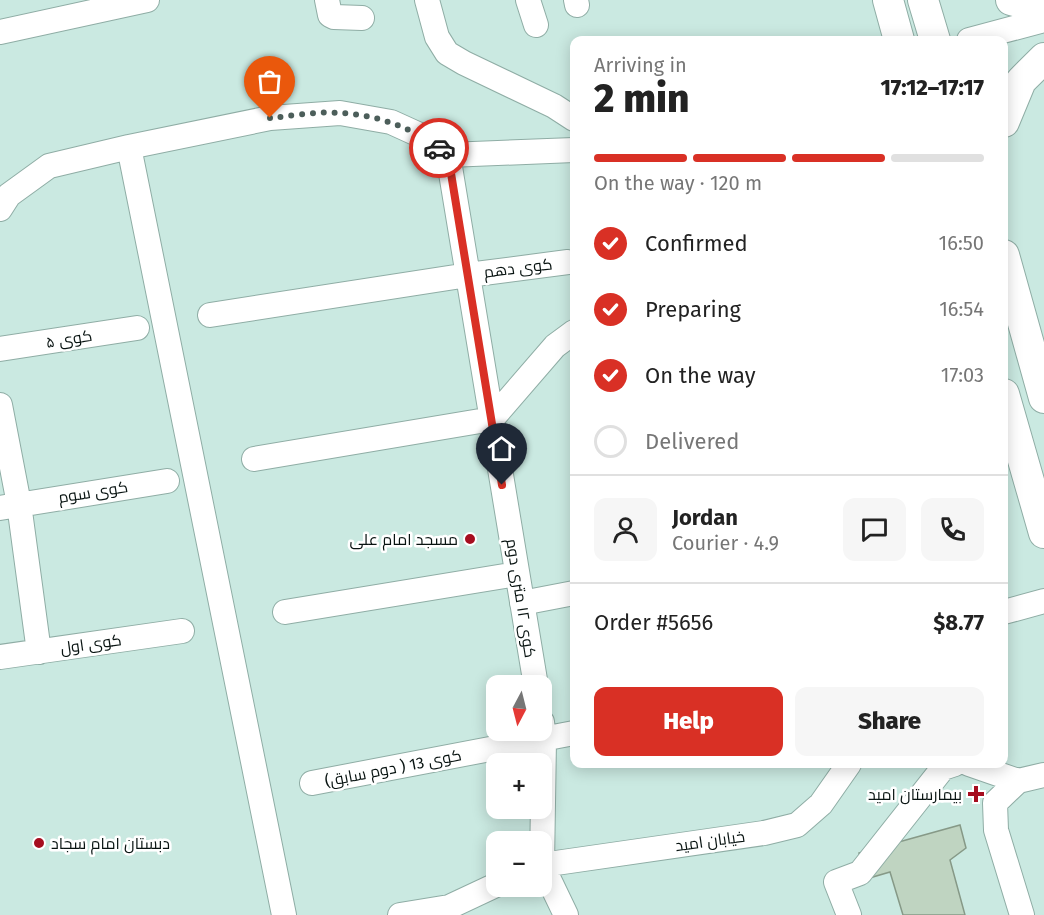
<!DOCTYPE html>
<html lang="en">
<head>
<meta charset="utf-8">
<style>
  body { margin:0; font-family:"Fira Sans",Cairo,sans-serif; background:#f6f6f6; color:#222; height:100vh; display:flex; flex-direction:column; font-size:22px; white-space:nowrap }
  * { box-sizing:border-box; margin:0 }
  p { font-size:20px; color:#767676 }
  .icon { flex:none; width:33px; height:33px; fill:none; stroke:currentColor; stroke-width:2; stroke-linecap:round; stroke-linejoin:round }
  .map { position:relative; flex:1; overflow:hidden }
  .side { position:absolute; left:570px; top:36px; width:438px; height:732px; display:flex; flex-direction:column; background:#fff; border-radius:12px; box-shadow:0 3px 15px #0003 }
  .side>* { flex:none }
  .needle { width:39px; rotate:187deg }
  .buttons { position:absolute; left:486px; top:675px; display:grid; gap:12px }
  .buttons a { display:grid; place-items:center; width:66px; height:66px; border-radius:12px; background:#fff; box-shadow:0 3px 15px #0003; font-size:30px }
  .pin { position:absolute; display:grid; place-items:center; width:51px; height:51px; color:#fff; margin:-62px -26px; border-radius:50% 50% 50% 0; rotate:-45deg; box-shadow:0 0 6px #0007 }
  .pin .icon { rotate:45deg }
  .courier { position:absolute; display:grid; place-items:center; width:60px; height:60px; margin:-30px; border:4px solid #d93025; border-radius:50%; background:#fff; color:#222; box-shadow:0 2px 8px #0007 }
  .summary em { font-style:normal; font-weight:800 }
  .summary div { display:flex; flex-direction:column-reverse }
  .summary { display:flex; align-items:center; justify-content:space-between; height:102px; padding:0 24px }
  h1 { font-size:39px; font-weight:800; line-height:45px }
  .bar { display:grid; grid-template-columns:repeat(4,1fr); gap:9px 6px; align-content:center; height:72px; padding:0 24px }
  .bar i { height:8px; border-radius:4px; background:#e0e0e0 }
  .bar .active { background:#d93025 }
  .bar p { grid-column:span 4 }
  .line { display:flex; align-items:center; gap:15px; padding:0 24px; border-top:2px solid #e0e0e0 }
  .line div { flex:1 }
  .round { display:grid; place-items:center; flex:none; width:63px; height:63px; border-radius:12px; background:#f6f6f6 }
  ol { padding:0 24px; list-style:none }
  li { display:flex; align-items:center; gap:18px; height:66px }
  li p { margin-inline-start:auto }
  li .icon { padding:6px; border-radius:50%; background:#d93025; color:#fff; stroke-width:4 }
  li:last-child { color:#767676 }
  li i { width:33px; height:33px; border:3px solid #e0e0e0; border-radius:50% }
  .cta { display:flex; gap:12px; margin-top:auto; padding:12px 24px }
  .cta a { flex:1; height:69px; border-radius:12px; background:#d93025; color:#fff; font-size:24px; font-weight:800; line-height:69px; text-align:center }
  .cta a+a { background:#f6f6f6; color:#222 }
  .map>svg:first-child { display:block }
</style>
</head>
<body>
<div class="map">
<svg width="1044" height="915" viewBox="0 0 1044 915">
  <rect width="100%" height="100%" fill="#cae9e1"/>
  <path fill="#bfd4c1" stroke="#869987" stroke-width="1.5" d="M960,825L966,848L950,860L965,915H903L890,872L866,879L859,853Z"/>
  <g fill="none" stroke-linecap="round" stroke-linejoin="round">
    <g stroke="#8fada5" stroke-width="26">
      <path id="minor" d="M327,0L330,15L334,17L362,18
        M427,0L437,37L447,53L464,63L554,106L574,119
        M528,0L536,25
        M576,0L577,5
        M0,32L147,0
        M969,40L1044,20
        M129,147L284,915
        M448,155L536,686
        M0,209L9,195L49,166L129,147L270,118L340,113L391,122L424,137L448,155L574,150
        M210,315L468,275L568,262
        M0,349L137,328
        M0,405L19,504L39,652
        M254,459L492,419L555,346L574,332
        M0,508L167,481
        M522,603L574,593
        M285,612L517,574
        M1004,612L1044,601
        M0,657L182,631
        M542,722L544,740L542,865L566,915
        M969,764L1018,781
        M312,783L574,733
        M542,865L764,833L797,825L821,804L849,764
        M400,915L449,907L496,885
        M849,915L836,882L860,873L943,768L955,764
        M1022,915L996,830L995,803L1018,781L1044,775"/>
    </g>
    <g stroke="#8fada5" stroke-width="32">
      <path id="major" d="M888,0L899,40
        M923,0L935,40
        M1011,0L1044,9
        M1004,122L1021,81L1044,58
        M1004,255L1044,398
        M1004,394L1044,533"/>
    </g>
    <use href="#minor" stroke="#fff" stroke-width="24"/>
    <use href="#major" stroke="#fff" stroke-width="30"/>
  </g>
  <g fill="none" stroke-linecap="round" stroke-linejoin="round">
    <path stroke="#4c5e5a" stroke-width="6" stroke-dasharray="0 10.8" d="M270,118C292,116 317,111 339,113C374,114 411,127 439,148"/>
    <path stroke="#d93025" stroke-width="8" d="M439,148L448,155L502,485"/>
  </g>
  <g fill="#a60d1f" stroke="#fff" stroke-width="2">
    <circle cx="470" cy="539" r="6"/>
    <path d="M973 785h6v6h6v6h-6v6h-6v-6h-6v-6h6z"/>
    <circle cx="39" cy="843" r="6"/>
  </g>
  <g text-anchor="middle" dominant-baseline="central" stroke-width="5" stroke-linejoin="round" paint-order="stroke">
    <g font-size="16" fill="#081311" stroke="#fff">
      <text transform="translate(518 268) rotate(-7)">کوی دهم</text>
      <text transform="translate(69 339) rotate(-9)">کوی ۵</text>
      <text transform="translate(93 492) rotate(-9)">کوی سوم</text>
      <text transform="translate(521 598) rotate(81)">کوی ۱۲ متری دوم</text>
      <text transform="translate(91 644) rotate(-8)">کوی اول</text>
      <text transform="translate(393 768) rotate(-11)">کوی 13 ( دوم سابق)</text>
      <text transform="translate(710 841) rotate(-8)">خیابان امید</text>
    </g>
    <g font-size="16" fill="#081311" stroke="#fff" text-anchor="end">
      <text x="458" y="539">مسجد امام علی</text>
      <text x="962" y="794">بیمارستان امید</text>
      <text x="51" y="843" text-anchor="start">دبستان امام سجاد</text>
    </g>
  </g>
</svg>
<div class="buttons">
<a><svg class="needle" viewBox="-14 -14 28 28"><path d="M0-13l5 13h-10z" fill="#e53935"/><path d="M0 13l5-13h-10z" fill="#767676"/></svg></a>
<a>+</a>
<a>−</a>
</div>
<div class="pin" style="left:270px;top:118px;background:#ea580c"><svg class="icon" aria-label="bag" viewBox="0 0 24 24"><path d="M5 8h14l-1 12H6zM9 8a3 3 0 0 1 6 0"/></svg></div>
<div class="pin" style="left:502px;top:485px;background:#1f2937"><svg class="icon" aria-label="home" viewBox="0 0 24 24"><path d="M3 11l9-7 9 7M6 9v11h12V9"/></svg></div>
<div class="courier" style="left:439px;top:148px"><svg class="icon" aria-label="car" viewBox="0 0 24 24"><path d="M5 17H2v-5l4-1 3-4h7l3 4 3 1v5h-3M9 17h6M6 11h13"/><circle cx="7" cy="17" r="2"/><circle cx="17" cy="17" r="2"/></svg></div>
<section class="side">
<div class="summary"><div><h1>2 min</h1><p>Arriving in</p></div><em>17:12–17:17</em></div>
<div class="bar"><i class="active"></i><i class="active"></i><i class="active"></i><i></i><p>On the way · 120 m</p></div>
<ol>
<li><svg class="icon" aria-label="check" viewBox="0 0 24 24"><path d="M5 12l5 5 9-10"/></svg>Confirmed<p>16:50</p></li>
<li><svg class="icon" aria-label="check" viewBox="0 0 24 24"><path d="M5 12l5 5 9-10"/></svg>Preparing<p>16:54</p></li>
<li><svg class="icon" aria-label="check" viewBox="0 0 24 24"><path d="M5 12l5 5 9-10"/></svg>On the way<p>17:03</p></li>
<li><i></i>Delivered</li>
</ol>
<div class="line" style="height:108px"><a class="round"><svg class="icon" aria-label="person" viewBox="0 0 24 24"><circle cx="12" cy="8" r="4"/><path d="M4 21q1-7 8-7t8 7"/></svg></a><div><b>Jordan</b><p>Courier · 4.9</p></div><a class="round"><svg class="icon" aria-label="chat" viewBox="0 0 24 24"><path d="M4 5h16v11H9l-5 4z"/></svg></a><a class="round"><svg class="icon" aria-label="phone" viewBox="0 0 24 24"><path d="M5 4h4l2 5-3 2q2 4 5 5l2-3 5 2v4C11 20 4 13 5 4z"/></svg></a></div>
<div class="line" style="height:78px"><div>Order #5656</div><b>$8.77</b></div>
<div class="cta"><a>Help</a><a>Share</a></div>
</section>
</div>
</body>
</html>
